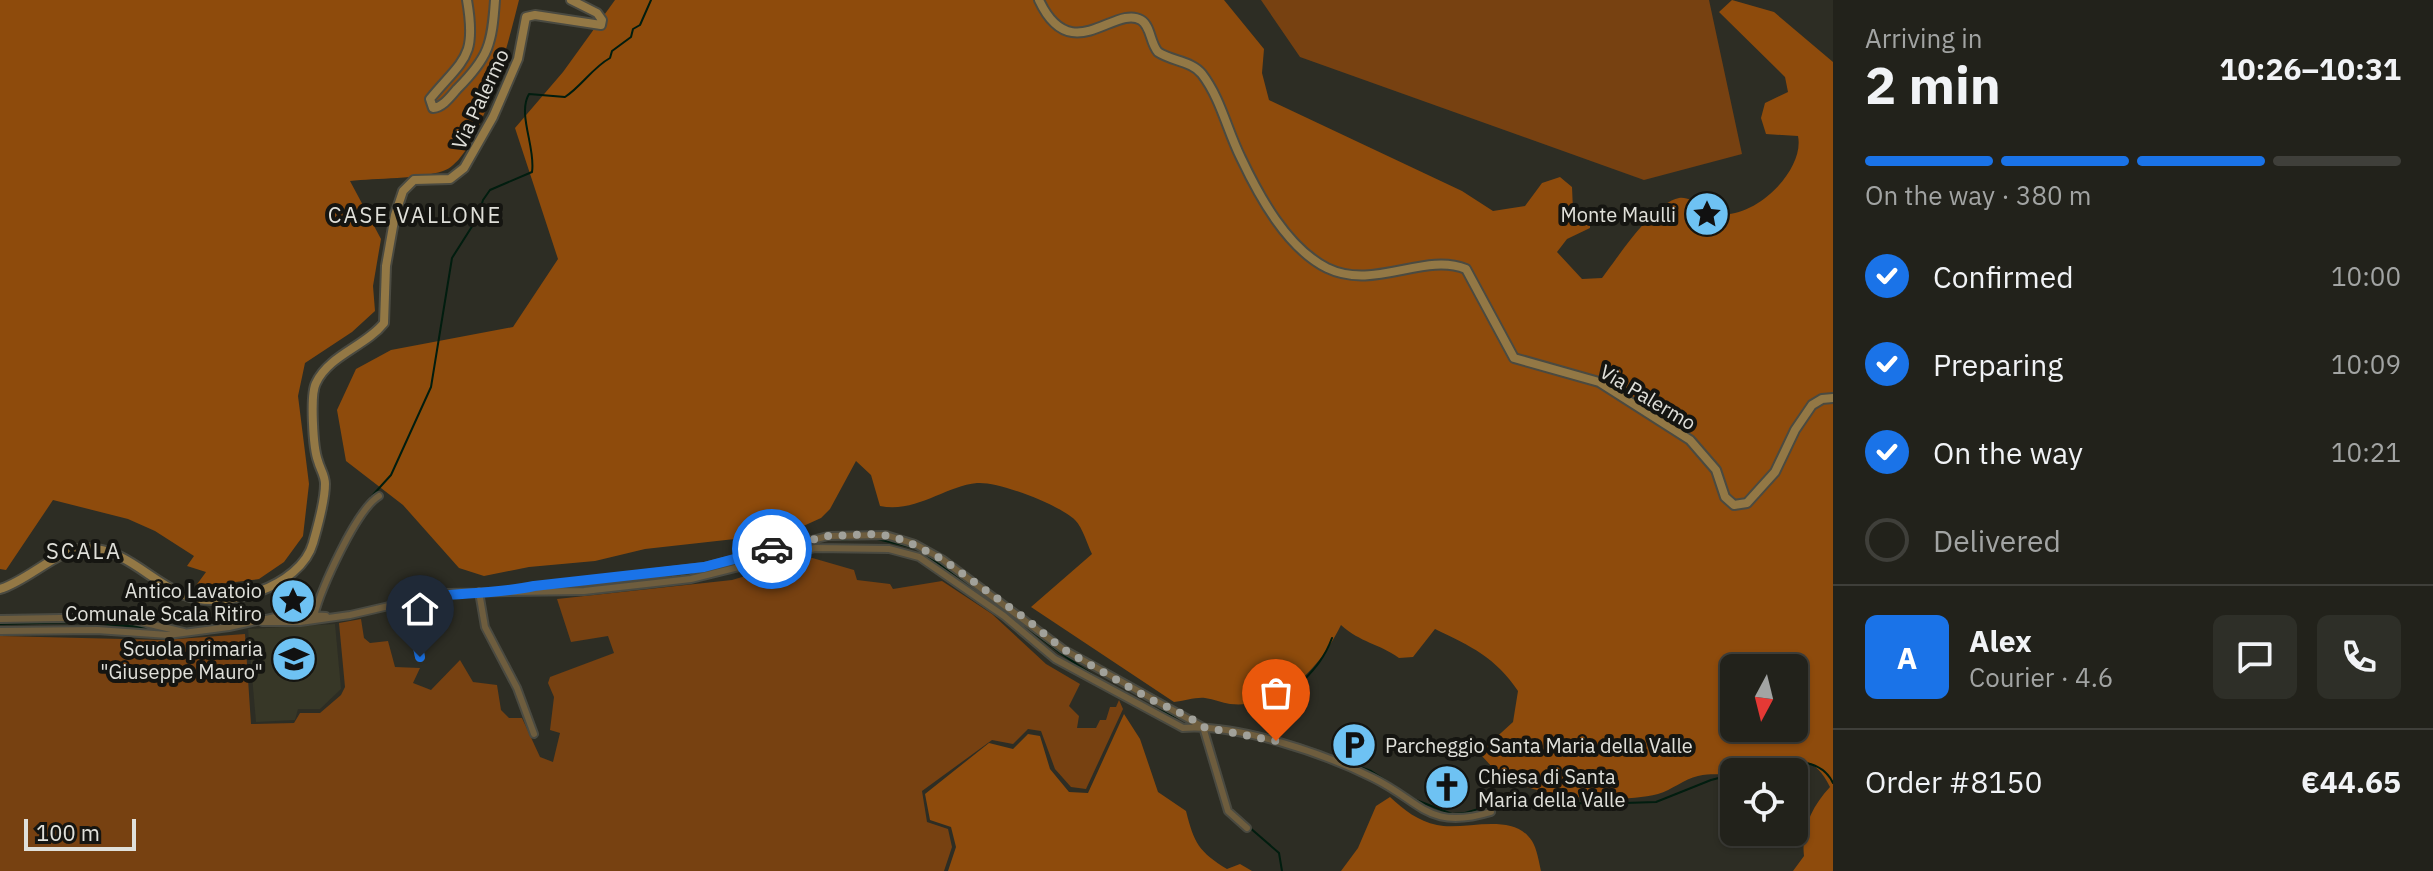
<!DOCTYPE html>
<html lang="en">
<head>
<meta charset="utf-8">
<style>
  body { margin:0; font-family:"IBM Plex Sans",sans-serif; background:#2e2f28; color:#f1f3f6; height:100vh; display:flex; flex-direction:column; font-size:30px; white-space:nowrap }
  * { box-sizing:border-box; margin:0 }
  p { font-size:26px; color:#a2a4a3 }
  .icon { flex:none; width:44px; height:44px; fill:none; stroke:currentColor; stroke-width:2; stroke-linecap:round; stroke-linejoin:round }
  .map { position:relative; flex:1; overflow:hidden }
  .panel { display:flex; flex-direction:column; background:#22221b; width:600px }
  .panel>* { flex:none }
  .needle { width:52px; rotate:187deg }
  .buttons { position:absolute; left:1720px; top:654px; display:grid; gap:16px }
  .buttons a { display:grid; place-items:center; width:88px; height:88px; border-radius:12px; background:#22221b; box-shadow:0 2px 6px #0004,0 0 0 2px #3f3f3a; font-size:40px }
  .scale { position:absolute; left:24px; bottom:20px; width:112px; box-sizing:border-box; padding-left:8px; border:4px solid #e0e0da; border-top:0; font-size:22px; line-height:28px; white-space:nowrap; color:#e0e0da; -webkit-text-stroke:6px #151511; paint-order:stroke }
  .pin { position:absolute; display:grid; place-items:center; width:68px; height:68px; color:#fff; margin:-82px -34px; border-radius:50% 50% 50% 0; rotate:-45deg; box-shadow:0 0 8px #0007 }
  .pin .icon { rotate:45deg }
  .courier { position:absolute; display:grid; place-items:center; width:80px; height:80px; margin:-40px; border:6px solid #1a73e8; border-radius:50%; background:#fff; color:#222; box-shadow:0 2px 10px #0007 }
  .summary em { font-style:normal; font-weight:800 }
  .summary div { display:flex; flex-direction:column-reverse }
  .summary { display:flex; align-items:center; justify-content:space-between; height:136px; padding:0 32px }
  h1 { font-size:52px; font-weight:800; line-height:60px }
  .bar { display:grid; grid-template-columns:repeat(4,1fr); gap:12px 8px; align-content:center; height:96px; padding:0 32px }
  .bar i { height:10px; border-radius:6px; background:#3f3f3a }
  .bar .current { background:#1a73e8 }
  .bar p { grid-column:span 4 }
  .line { display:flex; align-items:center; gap:20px; padding:0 32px; border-top:2px solid #3f3f3a }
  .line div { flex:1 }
  .round { display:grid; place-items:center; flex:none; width:84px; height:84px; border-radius:12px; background:#2e2f28 }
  ol { padding:0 32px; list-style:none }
  li { display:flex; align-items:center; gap:24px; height:88px }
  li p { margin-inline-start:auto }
  li .icon { padding:8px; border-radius:50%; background:#1a73e8; color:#fff; stroke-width:4 }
  li:last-child { color:#a2a4a3 }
  li i { width:44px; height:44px; border:4px solid #3f3f3a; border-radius:50% }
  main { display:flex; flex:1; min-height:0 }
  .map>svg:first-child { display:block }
</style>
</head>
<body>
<main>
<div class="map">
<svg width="1833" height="871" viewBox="0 0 1833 871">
  <rect width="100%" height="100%" fill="#2d2d24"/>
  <path fill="#373727" d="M335,624L341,689L320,709H298L295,720L256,722L248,629Z"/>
  <path fill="#774111" d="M1261,0H1709L1742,154L1644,180L1300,57Z
    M809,557L854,570L857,580L890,584L893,589L942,581L992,614L1046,664L1080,684L1069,706L1079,716L1077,728H1096L1100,720H1106L1110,707H1116L1119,700L1123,709L1086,789L1071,787L1055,769L1041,731L1028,729L1013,744L992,740L922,791L927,822L948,829L952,847L944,871H0V636L165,640L245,634L251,724L294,723L300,713H320L341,695L345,687L339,623L361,619L364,638L370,643L388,641L395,667L420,668L413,683L431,690L460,660L473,682L497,685L501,710L509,718H522L540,757L553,762L560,733L550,730L554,697L548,683L550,677L614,653L608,636L571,642L557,599L732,580Z"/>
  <path fill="#8e4b0c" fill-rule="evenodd" d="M0,0H519C510,36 480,160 443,171C419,179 376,178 350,181L381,239L373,286L375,311L352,332L305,363L298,396L309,484L303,536L284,562L259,579L195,587L206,572L187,566L194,556L155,531L128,519L53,500L6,570L0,569Z
    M615,0H1224L1264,49L1262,73L1269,100L1462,191L1493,211L1525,206L1542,183L1560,177L1572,187L1573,210L1590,212V228L1567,239L1557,252L1582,279L1602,278C1618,257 1653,203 1679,198C1694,196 1705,213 1719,214C1755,219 1805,170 1798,136L1766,134L1761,118L1765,103L1788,92L1785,77L1719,12L1732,0L1774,12L1833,62V871H1793L1804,856C1801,830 1812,806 1830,787C1807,739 1779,774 1750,765C1727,780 1720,771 1698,776C1684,779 1672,790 1658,794C1616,804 1543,799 1506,778C1496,773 1487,761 1479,753L1513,722L1518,691C1496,658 1471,646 1435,629L1413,657L1399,658C1378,643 1361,643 1341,625C1320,668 1282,709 1230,704C1222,703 1214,699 1205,698C1196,697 1184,701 1174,702L1031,607L1092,554C1087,544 1083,528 1075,520C1060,505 998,481 977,483C945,486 917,513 880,506L871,475L856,461L830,509L821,518L788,533L645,549L595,561L529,567L484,576L459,568L403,505L346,461L337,410L356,369L391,350L513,327L558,259L515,128L563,72ZM1734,668H1794V728H1734Z
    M1124,714L1140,739L1158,792L1186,811C1194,843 1199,852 1227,869L1240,864L1252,871H948L956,847L951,827L930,820L925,794L989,743L1013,749L1028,734L1040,736L1050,769L1069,792L1088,793Z
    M1390,797C1404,810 1418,821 1437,825C1465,831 1513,811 1532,841C1537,849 1539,862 1541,871H1341L1358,848L1376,806Z"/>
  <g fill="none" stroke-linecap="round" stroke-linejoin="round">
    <path stroke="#011d0f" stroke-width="2" d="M371,497L391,475L431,387L452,258L478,217L483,200L490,190L532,172C536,148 517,114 529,94L565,97C582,86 592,68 610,58L612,51L631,37L633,29L640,25L651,0
      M873,538L915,548L980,591
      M842,540L859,538
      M801,546L816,543
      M553,589L692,574L783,550
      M1015,617C1062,657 1120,697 1179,718
      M0,624L79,622L153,628
      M1284,704C1303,677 1320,670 1332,638
      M1268,734L1289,742
      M1318,751L1371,771L1416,800L1452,814L1465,813L1512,799L1593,804L1656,802L1711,780L1734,774
      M1744,772C1770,762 1818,751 1833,783
      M1249,827L1279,853L1282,871"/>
    <g stroke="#4a4a41" stroke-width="10">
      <path id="minor" d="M515,590L704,567L828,536L886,535L915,544L942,559L1063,649L1203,727
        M479,592L485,627L517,688L534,734
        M408,600L420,657
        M314,616C321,589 356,510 379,496
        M0,619L120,617L184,632
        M262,622H300L350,615L445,593L584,591L691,579L815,548L889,549L919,557L1004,616L1055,659L1183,728C1238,724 1323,753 1373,778C1422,802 1428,831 1491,812
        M0,631L97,630L168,635L229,627L289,614L326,616
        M1203,727L1228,811L1247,828"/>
    </g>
    <g stroke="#4a4a41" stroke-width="12">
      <path id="secondary" d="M467,0C477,58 464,58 430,99L433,108C443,107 450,97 457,89C489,57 492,44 495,0
        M1039,0C1071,69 1115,4 1141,20C1151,26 1150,43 1158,52C1171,61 1192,61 1202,74C1221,99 1227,130 1241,158C1259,196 1287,248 1327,268C1374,291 1424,252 1466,269L1514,358L1599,382L1690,440L1716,470L1725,497L1734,505L1747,503L1775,472L1795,430L1812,405L1822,399L1833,398
        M0,589C28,581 60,547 87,548C126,549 150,581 184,595C223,611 301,587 313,543C318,525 325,502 325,484C325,475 320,469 318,461C313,448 310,394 316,383C329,355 366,346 384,323L386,266L395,215L403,191L414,180L450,179L464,168L493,117L518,59L526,17L535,15L601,25L602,20L597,13L571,0"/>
    </g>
    <use href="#minor" stroke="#6e5d3e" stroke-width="6"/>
    <use href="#secondary" stroke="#937845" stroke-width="8"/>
  </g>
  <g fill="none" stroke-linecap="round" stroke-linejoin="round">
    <path stroke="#a1a19a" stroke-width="8" stroke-dasharray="0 14.4" d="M772,549L828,536L879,534L904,540L942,559L1026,619L1063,649L1150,699L1189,717L1203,727L1276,741"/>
    <path stroke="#1a73e8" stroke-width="10" d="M420,657L408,600C450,592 493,595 534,586L704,567L772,549"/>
  </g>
  <defs>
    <g id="sight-disc" transform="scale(2.3)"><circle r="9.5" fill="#6ec2f3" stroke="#151511"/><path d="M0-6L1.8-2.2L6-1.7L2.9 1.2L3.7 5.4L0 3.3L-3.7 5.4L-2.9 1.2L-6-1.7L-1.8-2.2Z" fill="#111"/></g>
    <g id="school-disc" transform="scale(2.3)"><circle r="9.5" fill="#6ec2f3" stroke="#151511"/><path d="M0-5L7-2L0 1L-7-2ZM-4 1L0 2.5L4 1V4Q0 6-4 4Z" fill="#111"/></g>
    <g id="parking-disc" transform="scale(2.3)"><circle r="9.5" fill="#6ec2f3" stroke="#151511"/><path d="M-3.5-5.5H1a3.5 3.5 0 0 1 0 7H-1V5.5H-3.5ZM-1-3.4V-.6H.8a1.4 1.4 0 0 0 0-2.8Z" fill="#111"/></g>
    <g id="church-disc" transform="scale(2.3)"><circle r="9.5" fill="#6ec2f3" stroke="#151511"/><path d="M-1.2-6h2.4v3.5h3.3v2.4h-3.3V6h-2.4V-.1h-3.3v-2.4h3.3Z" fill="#111"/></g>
  </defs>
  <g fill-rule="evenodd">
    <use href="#sight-disc" x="1707" y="214"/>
    <use href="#sight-disc" x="293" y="601"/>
    <use href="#school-disc" x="294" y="659"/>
    <use href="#parking-disc" x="1354" y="745"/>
    <use href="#church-disc" x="1447" y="787"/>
  </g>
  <g text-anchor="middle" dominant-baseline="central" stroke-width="8" stroke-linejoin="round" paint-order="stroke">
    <g font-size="20" fill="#e0e0da" stroke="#151511">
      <text transform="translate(480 99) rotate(-65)">Via Palermo</text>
      <text transform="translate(1648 397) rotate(31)">Via Palermo</text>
    </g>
    <g font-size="20" fill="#e0e0da" stroke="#151511" text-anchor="end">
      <text x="1676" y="214">Monte Maulli</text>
      <text x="262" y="590">Antico Lavatoio<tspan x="262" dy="23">Comunale Scala Ritiro</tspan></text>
      <text x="263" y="648">Scuola primaria<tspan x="263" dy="23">"Giuseppe Mauro"</tspan></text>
      <text x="1385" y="745" text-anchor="start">Parcheggio Santa Maria della Valle</text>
      <text x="1478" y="776" text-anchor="start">Chiesa di Santa<tspan x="1478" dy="23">Maria della Valle</tspan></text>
    </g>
    <g font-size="22" letter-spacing="2" fill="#e0e0da" stroke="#151511">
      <text x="415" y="214">CASE VALLONE</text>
      <text x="84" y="550">SCALA</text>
    </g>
  </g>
</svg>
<div class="buttons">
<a><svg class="needle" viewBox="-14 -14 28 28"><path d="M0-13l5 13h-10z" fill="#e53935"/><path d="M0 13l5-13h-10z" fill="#a2a4a3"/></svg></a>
<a><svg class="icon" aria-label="locate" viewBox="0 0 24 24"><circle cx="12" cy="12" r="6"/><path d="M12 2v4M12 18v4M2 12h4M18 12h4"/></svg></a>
</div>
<div class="scale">100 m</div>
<div class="pin" style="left:1276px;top:741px;background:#ea580c"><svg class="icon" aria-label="bag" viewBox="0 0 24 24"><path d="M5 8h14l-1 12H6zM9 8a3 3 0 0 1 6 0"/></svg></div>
<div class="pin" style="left:420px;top:657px;background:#1f2937"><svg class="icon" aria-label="home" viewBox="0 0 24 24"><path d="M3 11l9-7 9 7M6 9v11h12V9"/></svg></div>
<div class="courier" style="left:772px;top:549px"><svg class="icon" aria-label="car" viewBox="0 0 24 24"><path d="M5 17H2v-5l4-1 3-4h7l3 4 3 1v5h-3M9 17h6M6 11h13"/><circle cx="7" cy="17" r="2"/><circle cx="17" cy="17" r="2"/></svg></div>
</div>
<section class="panel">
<div class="summary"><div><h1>2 min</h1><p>Arriving in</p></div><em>10:26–10:31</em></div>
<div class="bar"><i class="current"></i><i class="current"></i><i class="current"></i><i></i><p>On the way · 380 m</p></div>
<ol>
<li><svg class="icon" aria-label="check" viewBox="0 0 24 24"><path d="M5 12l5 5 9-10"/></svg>Confirmed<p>10:00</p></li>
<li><svg class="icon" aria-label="check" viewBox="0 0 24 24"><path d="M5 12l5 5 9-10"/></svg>Preparing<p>10:09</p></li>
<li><svg class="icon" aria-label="check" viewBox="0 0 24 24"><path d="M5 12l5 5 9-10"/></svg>On the way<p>10:21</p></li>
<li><i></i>Delivered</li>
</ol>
<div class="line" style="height:144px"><b class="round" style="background:#1a73e8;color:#fff">A</b><div><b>Alex</b><p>Courier · 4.6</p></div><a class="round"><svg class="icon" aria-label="chat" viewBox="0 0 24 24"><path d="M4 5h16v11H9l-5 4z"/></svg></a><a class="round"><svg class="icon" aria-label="phone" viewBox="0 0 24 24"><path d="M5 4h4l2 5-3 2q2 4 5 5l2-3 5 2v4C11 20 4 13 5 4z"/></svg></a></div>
<div class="line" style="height:104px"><div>Order #8150</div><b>€44.65</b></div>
</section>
</main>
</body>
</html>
